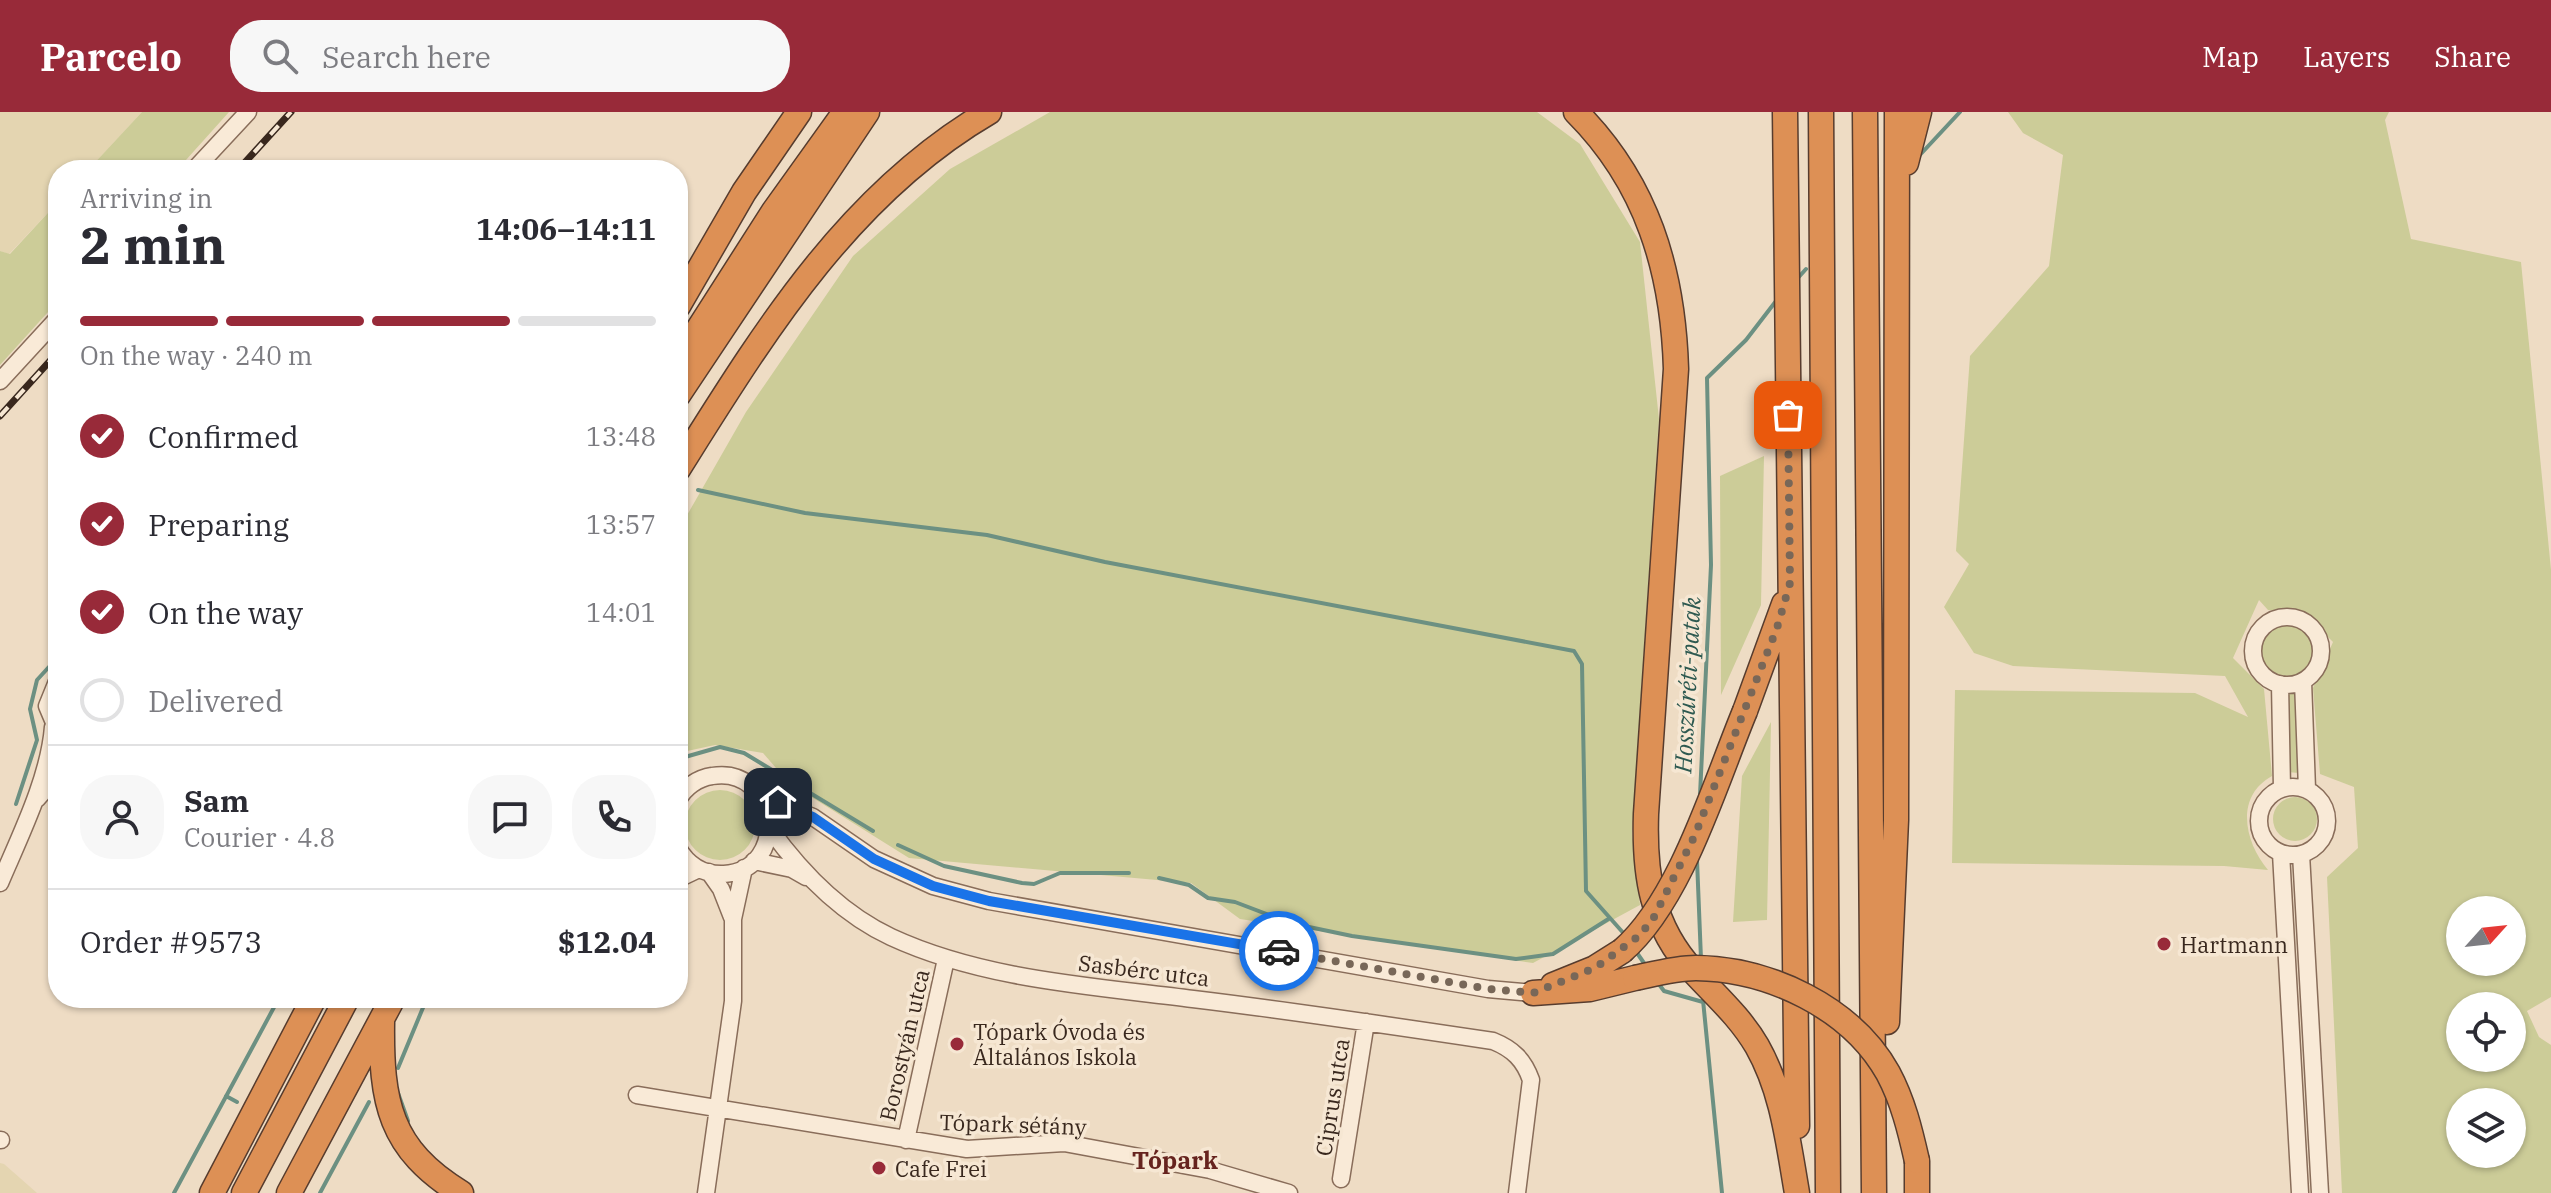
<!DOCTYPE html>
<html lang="en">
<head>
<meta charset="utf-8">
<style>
  body { margin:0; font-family:"IBM Plex Serif",serif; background:#f7f7f7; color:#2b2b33; height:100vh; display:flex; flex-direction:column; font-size:30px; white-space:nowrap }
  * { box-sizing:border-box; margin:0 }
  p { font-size:26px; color:#7c7c81 }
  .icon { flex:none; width:44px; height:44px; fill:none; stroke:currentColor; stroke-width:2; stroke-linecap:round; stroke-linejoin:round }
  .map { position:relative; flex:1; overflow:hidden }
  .drawer { position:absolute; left:48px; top:48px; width:640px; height:848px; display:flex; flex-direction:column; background:#fff; border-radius:32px; box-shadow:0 2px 6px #0004 }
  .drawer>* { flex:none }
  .needle { width:52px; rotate:63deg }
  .buttons { position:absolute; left:2446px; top:784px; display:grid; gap:16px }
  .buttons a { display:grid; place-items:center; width:80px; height:80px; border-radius:50%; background:#fff; box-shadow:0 2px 6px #0004; font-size:40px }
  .pin { position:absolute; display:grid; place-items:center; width:68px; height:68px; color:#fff; margin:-34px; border-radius:16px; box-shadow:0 4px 12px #0006 }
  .courier { position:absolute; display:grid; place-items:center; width:80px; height:80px; margin:-40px; border:6px solid #1a73e8; border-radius:50%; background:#fff; color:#222; box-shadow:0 2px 10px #0007 }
  .overview em { font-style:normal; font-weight:700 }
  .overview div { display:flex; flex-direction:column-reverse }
  .overview { display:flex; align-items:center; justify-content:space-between; height:136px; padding:0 32px }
  h1 { font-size:52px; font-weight:700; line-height:60px }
  .bar { display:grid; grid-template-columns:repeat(4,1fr); gap:12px 8px; align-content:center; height:96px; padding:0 32px }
  .bar i { height:10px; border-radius:6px; background:#e1e1e2 }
  .bar .selected { background:#982a39 }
  .bar p { grid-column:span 4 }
  .line { display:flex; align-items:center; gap:20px; padding:0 32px; border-top:2px solid #e1e1e2 }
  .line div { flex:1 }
  .round { display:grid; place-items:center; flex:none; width:84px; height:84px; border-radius:32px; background:#f7f7f7 }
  ol { padding:0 32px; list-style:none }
  li { display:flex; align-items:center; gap:24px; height:88px }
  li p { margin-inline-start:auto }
  li .icon { padding:8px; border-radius:50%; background:#982a39; color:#fff; stroke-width:4 }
  li:last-child { color:#7c7c81 }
  li i { width:44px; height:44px; border:4px solid #e1e1e2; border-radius:50% }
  header { display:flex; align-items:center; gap:48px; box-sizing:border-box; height:112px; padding:0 40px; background:#982a39; color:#fff }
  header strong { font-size:38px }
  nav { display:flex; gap:44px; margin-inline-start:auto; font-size:28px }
  .search { width:560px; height:72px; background:#f7f7f7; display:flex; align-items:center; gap:20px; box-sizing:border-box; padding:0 28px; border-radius:32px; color:#7c7c81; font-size:30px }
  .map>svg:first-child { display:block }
</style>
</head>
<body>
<header>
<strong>Parcelo</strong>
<div class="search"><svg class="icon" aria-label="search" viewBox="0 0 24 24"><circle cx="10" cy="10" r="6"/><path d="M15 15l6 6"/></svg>Search here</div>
<nav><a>Map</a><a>Layers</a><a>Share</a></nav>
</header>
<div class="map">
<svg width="2551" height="1081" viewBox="0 0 2551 1081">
  <rect width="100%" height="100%" fill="#eedcc4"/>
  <path fill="#e4d5b1" d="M0,0H142L88,58H58V90L9,142L0,139Z
    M0,1051L4,1052L37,1081H0Z"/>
  <path fill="#cccc98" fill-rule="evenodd" d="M142,0H229L177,58H88Z
    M1050,0H1537L1580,32L1640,130L1659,307L1632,721L1640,793L1533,851L1240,807L1191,771L909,746L789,671L763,641L715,633L678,641V419L746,300L853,144L950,57Z
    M2008,0H2389L2385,8L2411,127L2521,150L2551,458V885L2527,899L2539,925L2551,933V1081H2342L2327,765L2358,736L2354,675L2320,662L2313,576L2333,530L2303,500L2268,498L2259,488L2233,546L2264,577L2272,664C2234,685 2245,731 2268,758L2224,754L1952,751L1955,578L2195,581L2248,605L2225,564L2013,554L1974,541L1944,495L1969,452L1956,439L1970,244L2049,154L2063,43L2023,21ZM2460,798H2512V850H2460ZM2460,894H2512V946H2460ZM2460,990H2512V1042H2460Z
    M58,90V189L0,253V139L10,142Z
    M1764,344L1761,493L1721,583L1720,364Z
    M2257 540a28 28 0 1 1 56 0a28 28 0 1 1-56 0Z
    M2288,581H2298L2299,661L2287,660Z
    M1771,610L1767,808L1733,810L1742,664Z
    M685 713a35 35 0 1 1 70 0a35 35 0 1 1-70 0Z
    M2273 707a22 22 0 1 1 44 0a22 22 0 1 1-44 0Z"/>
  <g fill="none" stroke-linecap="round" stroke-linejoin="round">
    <path stroke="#6c9082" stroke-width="4" d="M1918,45L1960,0
      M1797,167L1806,157
      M698,378L805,401L987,423L1105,450L1574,539L1582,552L1586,779L1626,824
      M678,647L720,635L744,641L873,719
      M1700,683L1711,453L1707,266L1746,228L1776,189
      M16,692L37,628L30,597L37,568L58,545
      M898,733L944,754L1022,771L1034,772L1060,761H1129
      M1697,748L1701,847
      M1159,766L1189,773L1208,786L1235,790L1290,811L1352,824L1516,847L1553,842L1610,806
      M1635,838L1646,854
      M1658,871L1664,879L1703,890
      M1703,888L1722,1081
      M277,889L288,894
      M398,956L427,886
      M398,981L408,1009
      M226,984L237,990
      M174,1081L279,886
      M320,1081L369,990"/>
    <g stroke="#896d5a" stroke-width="19">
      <path id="minor" d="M194,58L248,0
        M0,269L58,206
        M2253 539a34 34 0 1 1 68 0a34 34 0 1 1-68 0Z
        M58,567L47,594L58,620
        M2303,569L2307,677
        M2280,572L2282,676
        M2259 709a34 34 0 1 1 68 0a34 34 0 1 1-68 0Z
        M763,685L813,705L874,747L933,774L989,789L1488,877L1533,881
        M37,687L58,663
        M678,688C685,675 698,666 712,664C778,653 791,758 724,762C704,763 688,753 678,736
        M770,717C801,760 842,802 891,825C984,868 1093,874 1193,887C1293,899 1393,914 1493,929C1513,937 1524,948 1531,968L1517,1081
        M2281,741L2300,1081
        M2301,742L2320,1081
        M754,749L792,757L806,765
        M709,760L721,777L732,805
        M678,767L699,757
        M0,771C20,724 49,666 53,615
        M637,983L967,1037L1064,1031L1210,1058L1289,1081
        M0,1028H1
        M906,1028L946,847
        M1341,1067L1366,910
        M706,1081L733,889V807L744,756"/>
    </g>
    <g stroke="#573c2e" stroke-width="27">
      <path id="highway" d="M1576,0C1647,71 1673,158 1676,257L1646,702C1644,762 1651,814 1694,860C1717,885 1740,905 1757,934C1783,980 1788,1030 1797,1081
        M1785,0L1797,1014
        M1821,0L1828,1081
        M1865,0L1874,1081
        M1906,51L1919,0
        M678,194L744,80L799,0
        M678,249L774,99L845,0
        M678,283L867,0
        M678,357C763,222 847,83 989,0
        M1745,599L1784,492
        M1553,873L1595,856L1622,839
        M1533,881L1590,877L1635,866
        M382,910C381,990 389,1037 461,1081
        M1887,910L1896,708L1897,0
        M212,1081L314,886
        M244,1081L347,886
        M289,1081L393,886
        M1917,1081V1049"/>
    </g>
    <use href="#minor" stroke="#f9ead7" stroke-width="16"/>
    <use href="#highway" stroke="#dd9055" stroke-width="24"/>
    <g stroke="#39281e" stroke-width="7">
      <path id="rail" d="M238,58L291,0
        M0,304L58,240"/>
    </g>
    <use href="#rail" stroke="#f6e7d3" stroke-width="4" stroke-dasharray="12" stroke-linecap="butt"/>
    <g stroke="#573c2e" stroke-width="27" stroke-linecap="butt">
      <path id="highway-bridge" d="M1622,839C1681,788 1715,671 1745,599
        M1635,866C1654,862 1676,856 1696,856C1769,857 1851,895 1888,961C1903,989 1910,1018 1917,1049"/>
    </g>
    <use href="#highway-bridge" stroke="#dd9055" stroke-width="24"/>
  </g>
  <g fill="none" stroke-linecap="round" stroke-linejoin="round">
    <path stroke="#786758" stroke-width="8" stroke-dasharray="0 14.4" d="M1279,839L1488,877L1533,881L1595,856L1639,824L1653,807L1695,723L1777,516L1790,471L1788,303"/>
    <path stroke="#1a73e8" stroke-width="10" d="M778,690L813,705L874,747L933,774L989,789L1279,839"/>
  </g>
  <g fill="#982a39" stroke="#f6e7d3" stroke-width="3">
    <circle cx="2164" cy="832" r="8"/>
    <circle cx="957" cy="932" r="8"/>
    <circle cx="879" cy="1056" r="8"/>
  </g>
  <g text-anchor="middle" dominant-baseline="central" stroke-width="7" stroke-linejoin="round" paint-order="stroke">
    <g font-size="22" fill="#39281e" stroke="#f6e7d3" text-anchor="start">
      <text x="2180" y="832">Hartmann</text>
      <text x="973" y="919">Tópark Óvoda és<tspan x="973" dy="25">Általános Iskola</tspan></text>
      <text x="895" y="1056">Cafe Frei</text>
    </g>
    <g font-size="22" fill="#39281e" stroke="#f6e7d3">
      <text transform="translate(1144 858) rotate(7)">Sasbérc utca</text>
      <text transform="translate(904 933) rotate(-77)">Borostyán utca</text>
      <text transform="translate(1332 985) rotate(-81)">Ciprus utca</text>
      <text transform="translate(1013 1012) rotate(2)">Tópark sétány</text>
    </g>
    <g font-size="24" font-style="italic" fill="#2d5950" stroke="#f6e7d3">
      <text transform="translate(1687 573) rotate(-87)">Hosszúréti-patak</text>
    </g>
    <g font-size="24" font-weight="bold" fill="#66231e" stroke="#f6e7d3">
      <text x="1175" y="1048">Tópark</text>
    </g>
  </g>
</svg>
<div class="buttons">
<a><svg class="needle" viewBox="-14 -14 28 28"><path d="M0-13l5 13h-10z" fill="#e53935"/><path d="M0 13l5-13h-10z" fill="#7c7c81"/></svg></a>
<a><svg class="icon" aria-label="locate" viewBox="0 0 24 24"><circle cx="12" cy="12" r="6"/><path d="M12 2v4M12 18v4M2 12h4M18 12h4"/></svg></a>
<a><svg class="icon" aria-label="layers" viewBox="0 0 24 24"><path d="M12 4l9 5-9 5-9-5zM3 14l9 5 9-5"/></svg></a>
</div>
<div class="pin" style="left:1788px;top:303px;background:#ea580c"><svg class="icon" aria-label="bag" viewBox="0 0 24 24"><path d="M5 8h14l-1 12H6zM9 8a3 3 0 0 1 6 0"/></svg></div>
<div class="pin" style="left:778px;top:690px;background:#1f2937"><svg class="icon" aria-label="home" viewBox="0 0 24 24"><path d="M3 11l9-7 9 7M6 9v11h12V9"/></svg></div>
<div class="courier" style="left:1279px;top:839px"><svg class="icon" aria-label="car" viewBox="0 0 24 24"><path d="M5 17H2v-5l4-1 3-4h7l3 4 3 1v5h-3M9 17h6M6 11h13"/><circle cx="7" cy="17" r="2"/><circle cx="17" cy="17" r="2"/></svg></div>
<section class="drawer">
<div class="overview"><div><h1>2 min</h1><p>Arriving in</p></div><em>14:06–14:11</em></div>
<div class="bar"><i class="selected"></i><i class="selected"></i><i class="selected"></i><i></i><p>On the way · 240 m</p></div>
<ol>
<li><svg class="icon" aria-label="check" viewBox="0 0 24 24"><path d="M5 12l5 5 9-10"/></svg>Confirmed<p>13:48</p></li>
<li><svg class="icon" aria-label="check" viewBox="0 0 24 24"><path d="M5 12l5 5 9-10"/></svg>Preparing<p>13:57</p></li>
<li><svg class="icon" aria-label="check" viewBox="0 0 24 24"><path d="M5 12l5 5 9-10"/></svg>On the way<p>14:01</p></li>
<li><i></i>Delivered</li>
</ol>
<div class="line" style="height:144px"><a class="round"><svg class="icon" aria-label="person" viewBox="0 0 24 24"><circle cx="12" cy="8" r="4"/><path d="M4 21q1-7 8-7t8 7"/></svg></a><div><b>Sam</b><p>Courier · 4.8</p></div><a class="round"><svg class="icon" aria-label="chat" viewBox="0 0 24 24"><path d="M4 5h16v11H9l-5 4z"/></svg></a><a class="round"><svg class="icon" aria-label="phone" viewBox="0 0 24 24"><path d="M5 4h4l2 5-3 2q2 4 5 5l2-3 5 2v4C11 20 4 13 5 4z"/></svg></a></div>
<div class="line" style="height:104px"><div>Order #9573</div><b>$12.04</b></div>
</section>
</div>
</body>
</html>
